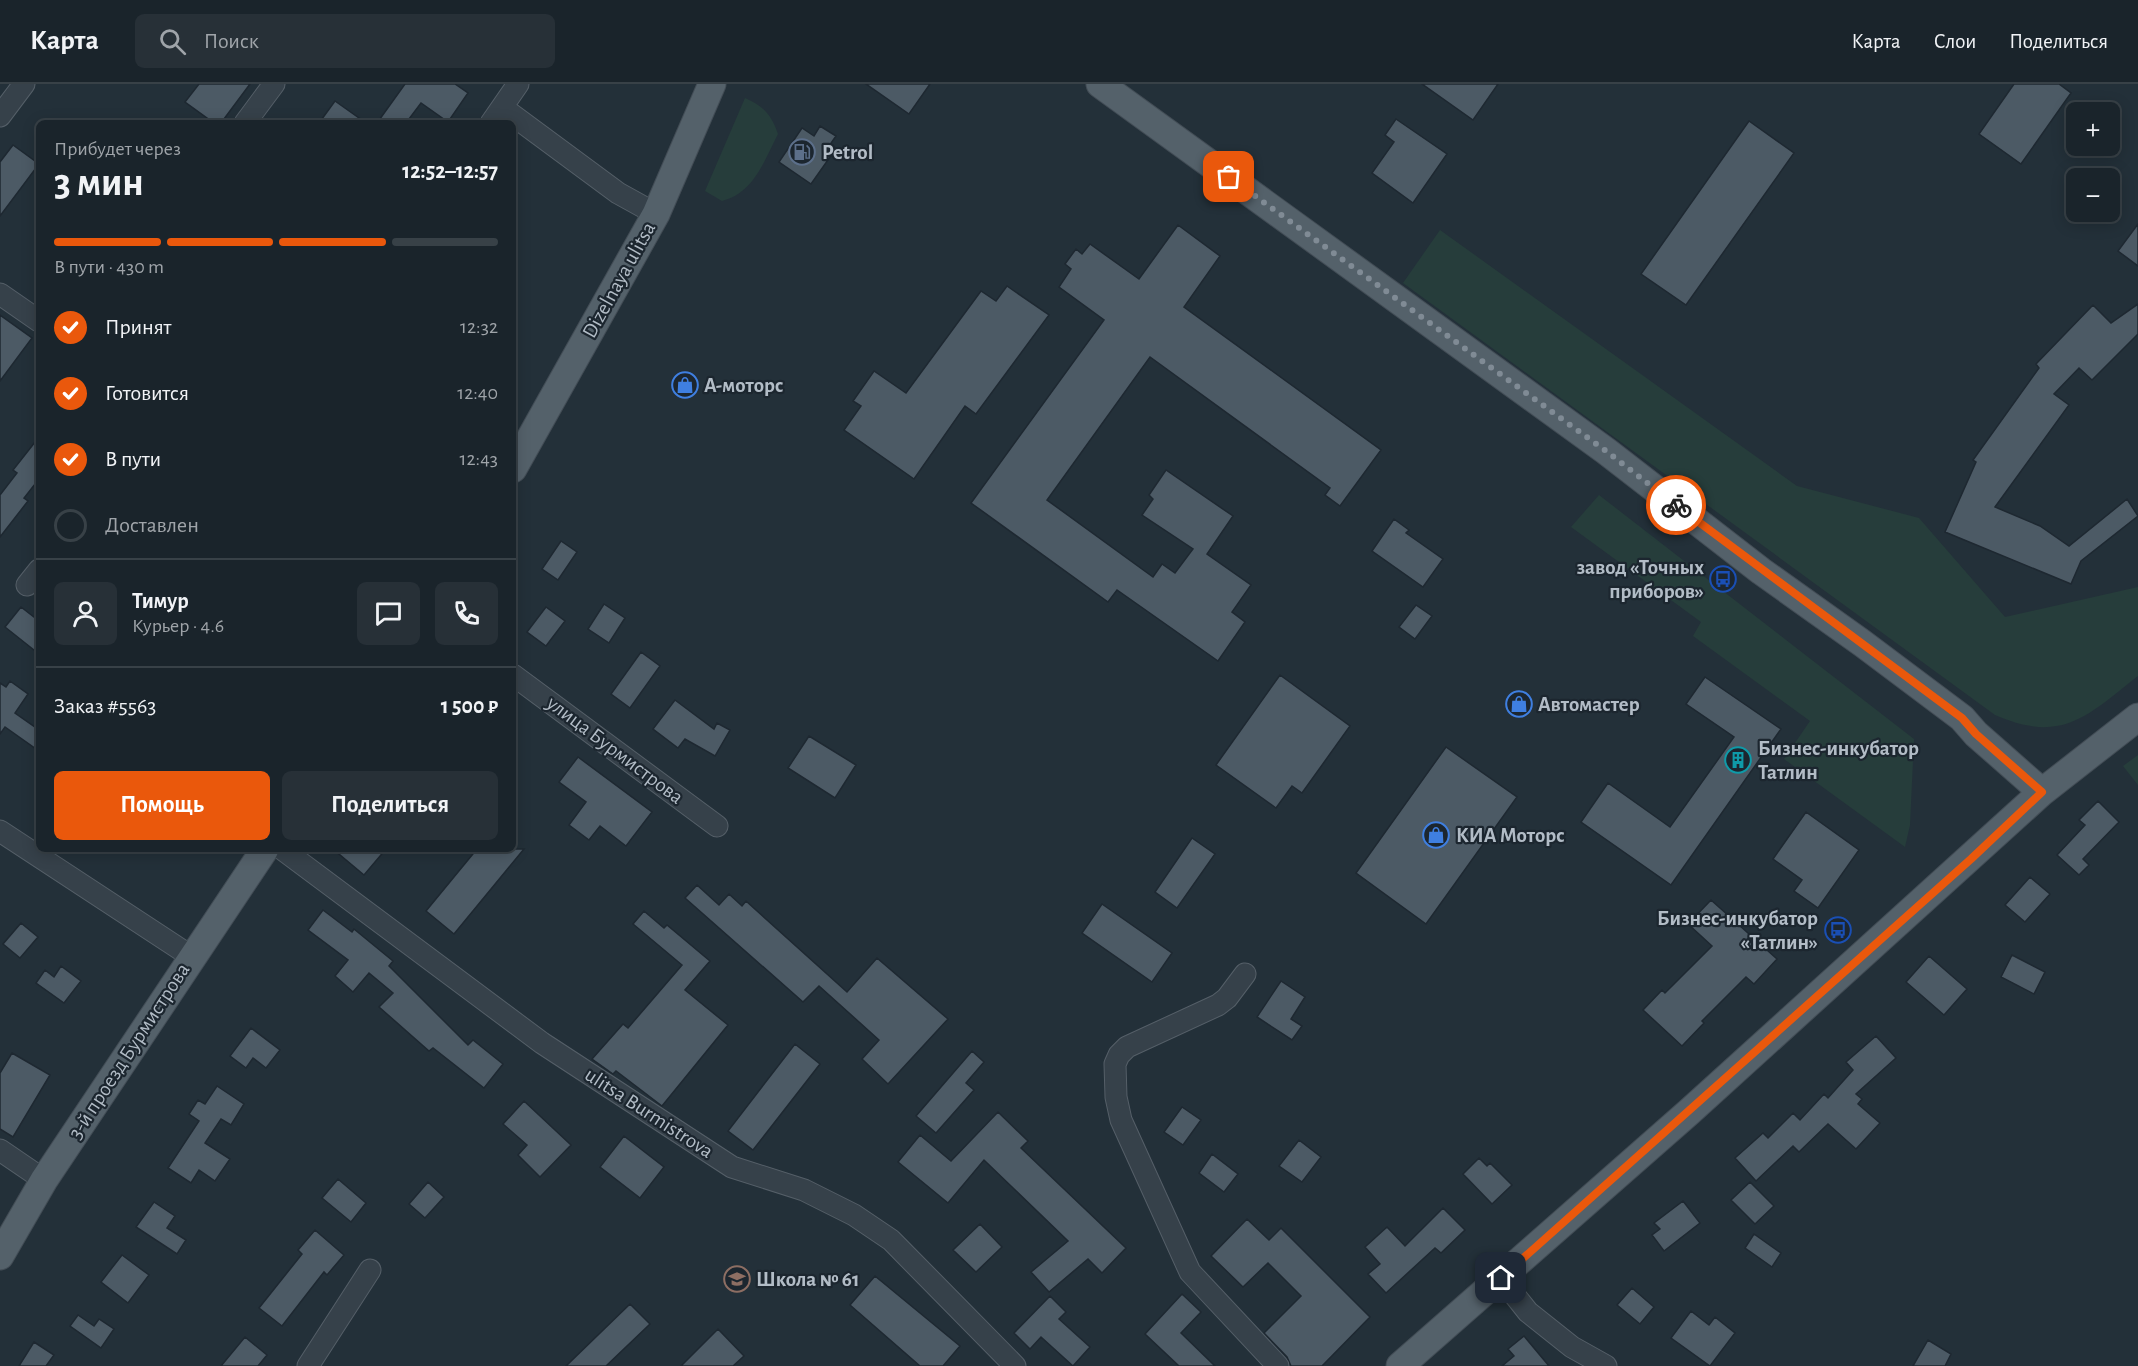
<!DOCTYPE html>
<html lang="ru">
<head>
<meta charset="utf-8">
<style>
  body { margin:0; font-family:"Alegreya Sans",sans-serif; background:#273037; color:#f1f3f6; height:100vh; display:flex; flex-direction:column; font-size:22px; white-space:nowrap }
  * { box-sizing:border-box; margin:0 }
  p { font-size:20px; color:#9fa4a9 }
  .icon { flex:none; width:33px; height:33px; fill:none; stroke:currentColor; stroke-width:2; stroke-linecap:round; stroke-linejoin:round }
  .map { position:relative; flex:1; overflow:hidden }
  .panel { position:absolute; left:36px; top:36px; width:480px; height:732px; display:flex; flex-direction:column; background:#1a242b; border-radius:9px; box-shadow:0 3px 15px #0003,0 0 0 2px #384147 }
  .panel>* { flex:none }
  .buttons { position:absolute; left:2066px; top:18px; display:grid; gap:12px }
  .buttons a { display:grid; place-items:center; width:54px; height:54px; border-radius:9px; background:#1a242b; box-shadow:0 3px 15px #0003,0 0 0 2px #384147; font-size:30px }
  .pin { position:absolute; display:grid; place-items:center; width:51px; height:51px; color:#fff; margin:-26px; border-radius:12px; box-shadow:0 3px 9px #0006 }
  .courier { position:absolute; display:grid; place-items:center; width:60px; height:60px; margin:-30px; border:4px solid #ea580c; border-radius:50%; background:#fff; color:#222; box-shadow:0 2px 8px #0007 }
  .headline em { font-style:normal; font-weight:600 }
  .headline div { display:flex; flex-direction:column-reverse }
  .headline { display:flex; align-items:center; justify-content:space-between; height:102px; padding:0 18px }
  h1 { font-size:39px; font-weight:600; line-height:45px }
  .bar { display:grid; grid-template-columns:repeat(4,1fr); gap:9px 6px; align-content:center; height:72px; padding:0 18px }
  .bar i { height:8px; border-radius:4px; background:#384147 }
  .bar .selected { background:#ea580c }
  .bar p { grid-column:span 4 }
  .line { display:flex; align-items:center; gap:15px; padding:0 18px; border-top:2px solid #384147 }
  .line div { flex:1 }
  .round { display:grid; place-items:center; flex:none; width:63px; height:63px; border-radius:9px; background:#273037 }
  ol { padding:0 18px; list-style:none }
  li { display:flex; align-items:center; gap:18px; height:66px }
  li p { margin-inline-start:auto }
  li .icon { padding:6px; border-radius:50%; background:#ea580c; color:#fff; stroke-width:4 }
  li:last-child { color:#9fa4a9 }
  li i { width:33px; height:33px; border:3px solid #384147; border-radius:50% }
  .primary-button { display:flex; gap:12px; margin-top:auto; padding:12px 18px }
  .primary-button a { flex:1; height:69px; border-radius:9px; background:#ea580c; color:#fff; font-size:24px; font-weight:600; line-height:69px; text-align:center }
  .primary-button a+a { background:#273037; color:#f1f3f6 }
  header { display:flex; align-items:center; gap:36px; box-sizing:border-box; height:84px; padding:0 30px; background:#1a242b; border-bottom:2px solid #384147 }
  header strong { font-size:28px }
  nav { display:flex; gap:33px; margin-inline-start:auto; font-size:21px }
  .search { width:420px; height:54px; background:#273037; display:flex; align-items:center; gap:15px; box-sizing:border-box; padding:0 21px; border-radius:9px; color:#9fa4a9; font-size:22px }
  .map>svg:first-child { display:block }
</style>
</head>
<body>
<header>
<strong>Карта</strong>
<div class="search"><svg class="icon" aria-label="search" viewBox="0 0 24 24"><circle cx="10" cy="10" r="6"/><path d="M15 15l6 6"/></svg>Поиск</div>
<nav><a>Карта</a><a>Слои</a><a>Поделиться</a></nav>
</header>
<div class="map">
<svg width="2138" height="1282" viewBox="0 0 2138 1282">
  <rect width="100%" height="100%" fill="#233039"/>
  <path fill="#263d3b" d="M745,14C764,22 772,32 778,50C764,77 754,109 722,117L705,107Z
    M1440,146L1797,402L1919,434L2005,533L2138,503V592C2086,633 2062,660 1995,631L1403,199Z
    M1599,411L1914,655L1910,741L1905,763L1784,675L1810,637L1693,552L1701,538L1571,443Z
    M2138,671V701L2123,682Z"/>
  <path fill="#4c5a65" stroke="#1e2831" stroke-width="1.5" d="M199,0H250L221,39H214L185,18Z
    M405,0H455L468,9L448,38L421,19L406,39H377Z
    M866,0H930L909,30Z
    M1422,0H1498L1473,36Z
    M2014,0H2059L2071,9L2021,80L1979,50Z
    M335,17L366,39H319Z
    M1396,35L1447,70L1413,119L1372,89L1394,58L1385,51Z
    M1749,37L1794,69L1686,221L1641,190Z
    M820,42L836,52L829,62L835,66L811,100L779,78L802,44L814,52Z
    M13,61L39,80L0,132V78Z
    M2138,140V182L2118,167Z
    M1178,141L1220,172L1184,223L1381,366L1340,422L1325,411L1330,404L1150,273L1047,416L1153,493L1162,480L1175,489L1193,465L1142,431L1153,415L1149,411L1166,386L1233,432L1207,470L1251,501L1232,528L1245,538L1218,577L1117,506L1108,518L971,419L1104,236L1059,203L1071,185L1065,180L1076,165L1082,170L1090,160L1139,195Z
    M1007,202L1049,231L976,330L965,322L914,395L844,346L861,322L853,317L874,287L906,309L981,207L996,217Z
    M2138,220V250L2092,296L2079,284L2054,310L2069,321L1995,423L2040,442L2069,462L2127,415L2138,432L2081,477L2071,500L1945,448L1976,378L1973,376L2039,284L2036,280L2093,221L2111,239Z
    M0,231L32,254L0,297Z
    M39,353V395L24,414L28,417L0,453V411L17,389L13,386Z
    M1394,435L1409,446L1406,449L1443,475L1423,503L1372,467Z
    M561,457L577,468L558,496L542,485Z
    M604,520L625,534L609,559L588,545Z
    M1416,521L1432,532L1415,555L1399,543Z
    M21,523L39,537V570L5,543Z
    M546,523L565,537L546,562L527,548Z
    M641,568L660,582L630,624L611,610Z
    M1280,591L1350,642L1302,709L1292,702L1276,724L1216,681Z
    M1705,593L1781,645L1671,801L1581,738L1608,699L1670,743L1734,653L1686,620Z
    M10,597L28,610L15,629L39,646V667L5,643L0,650V599L6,603Z
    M675,616L714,645L717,639L730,646L715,672L685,655L678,664L653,645Z
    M809,652L856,681L835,714L788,684Z
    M1446,663L1517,713L1426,840L1356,789Z
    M578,673L652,728L626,762L600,742L589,756L569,741L586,718L559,698Z
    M2098,717L2119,738L2083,775L2089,781L2079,791L2057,771L2085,741L2079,736Z
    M1806,728L1859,766L1818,824L1794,807L1802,796L1773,775Z
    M1192,754L1215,770L1177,824L1155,808Z
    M333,765H386L364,791Z
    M477,765H524L454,850L426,827Z
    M2030,793L2050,810L2025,838L2005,821Z
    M697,801L719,821L729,810L742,822L746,817L847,908L877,874L948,935L888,1000L862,975L879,956L819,902L803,918L685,814Z
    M1711,816L1777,875L1754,900L1746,893L1702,937L1704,939L1682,962L1643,926L1662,906L1665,909L1712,862L1688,840Z
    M1102,820L1172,869L1152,898L1082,849Z
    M323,826L352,848L354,845L393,877L389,882L468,961L473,956L503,980L484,1004L433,964L429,967L379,923L393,909L369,889L353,908L335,892L348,876L308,846Z
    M644,827L664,844L667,841L710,877L685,906L728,941L662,1022L616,987L613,990L592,975L623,940L628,944L682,881L633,840Z
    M21,839L38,853L20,874L3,860Z
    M2012,871L2045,888L2034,910L2001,893Z
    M1929,872L1967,905L1944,931L1906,898Z
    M61,882L81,897L64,919L36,899L45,886L54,893Z
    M1281,897L1305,913L1291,935L1302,942L1292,956L1257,933Z
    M251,944L280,966L266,984L253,974L246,984L230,972Z
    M1876,952L1896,974L1856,1010L1862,1015L1858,1020L1880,1039L1856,1065L1828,1040L1799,1068L1793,1062L1756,1097L1735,1074L1763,1049L1768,1054L1793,1029L1800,1036L1824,1010L1828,1014L1853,986L1846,978Z
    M795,960L820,980L753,1066L728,1047Z
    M972,967L984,978L966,999L974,1006L936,1049L916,1032Z
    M12,969L50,991L13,1053L0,1045V989Z
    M217,1002L244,1020L231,1041L221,1035L205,1059L230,1075L215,1097L199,1086L191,1099L168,1084L199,1037L189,1030L198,1016L205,1020Z
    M524,1017L571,1061L540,1093L518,1071L527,1061L503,1040Z
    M1182,1023L1201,1036L1183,1061L1164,1048Z
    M998,1028L1028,1057L1021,1064L1126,1164L1102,1189L1088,1175L1049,1208L1031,1188L1068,1157L984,1076L948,1119L898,1078L920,1051L951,1077Z
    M624,1052L664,1083L640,1114L600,1083Z
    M1299,1056L1321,1073L1302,1098L1279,1082Z
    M1212,1070L1238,1090L1224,1108L1199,1089Z
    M1479,1074L1487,1082L1490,1079L1512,1101L1492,1120L1463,1090Z
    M338,1095L366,1119L351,1138L322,1114Z
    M428,1098L444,1113L425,1134L409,1120Z
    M1750,1098L1774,1122L1755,1140L1731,1116Z
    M1683,1117L1700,1139L1664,1167L1652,1151L1660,1145L1654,1139Z
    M154,1118L175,1132L167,1144L186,1156L177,1170L136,1143Z
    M1443,1124L1465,1146L1441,1169L1435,1164L1386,1209L1368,1190L1380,1180L1365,1163L1387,1143L1405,1162Z
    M1247,1135L1269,1156L1281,1144L1370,1233L1322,1282H1291L1287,1273L1264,1249L1301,1212L1268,1179L1243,1203L1211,1172Z
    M980,1140L1002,1163L976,1188L953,1166Z
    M315,1146L344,1171L327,1191L324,1188L282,1242L259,1224L302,1170L298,1166Z
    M1754,1150L1781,1169L1772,1183L1745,1164Z
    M122,1171L149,1191L128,1219L101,1198Z
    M875,1192L960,1262L943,1282H920L850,1221Z
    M1632,1204L1654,1223L1640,1240L1617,1221Z
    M1182,1210L1201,1228L1181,1249L1215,1282H1179L1145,1250Z
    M1050,1212L1066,1228L1059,1235L1090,1263L1073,1282L1041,1253L1030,1265L1014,1249Z
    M630,1220L650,1240L606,1282H566Z
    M1691,1227L1709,1241L1715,1233L1735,1249L1710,1282L1671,1254Z
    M78,1231L94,1242L99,1235L114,1245L101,1264L70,1242Z
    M718,1245L744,1272L733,1282H681Z
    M1524,1252L1549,1282H1502L1514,1272L1508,1265Z
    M245,1253L267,1271L258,1282H221Z
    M1928,1256L1951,1270L1945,1282H1913Z
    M34,1258L54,1271L46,1282H19Z"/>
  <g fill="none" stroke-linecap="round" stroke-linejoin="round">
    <g stroke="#555f68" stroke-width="23">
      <path id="minor" d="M503,24L618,109L656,130
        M0,32L24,0
        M245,39L274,0
        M491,39L518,0
        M0,210L39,237
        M27,501L39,486
        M513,591L717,742
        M0,747L192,873
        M282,765L542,959L732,1083L804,1106L854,1131L891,1156L1015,1282
        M1245,890L1227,914L1218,921L1127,963L1119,971L1115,980L1116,1013L1121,1036L1190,1188L1278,1282
        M0,1066L44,1096
        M1501,1194L1528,1228L1572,1263L1606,1282
        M308,1282L370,1186"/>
    </g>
    <g stroke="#434d56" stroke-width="29">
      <path id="major" d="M1100,0L1606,367L1761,487L1862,559L1962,634L1976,650L2042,708
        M513,385L656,130L712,0
        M0,1172L44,1096L265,765
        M1400,1282L1689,1028L2042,708L2138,633"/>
    </g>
    <use href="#minor" stroke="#36414a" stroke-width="21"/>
    <use href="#major" stroke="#54616a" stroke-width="27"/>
  </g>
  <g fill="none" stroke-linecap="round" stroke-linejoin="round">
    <path stroke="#808b95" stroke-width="6" stroke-dasharray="0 10.8" d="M1229,93L1606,367L1676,421"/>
    <path stroke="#ea580c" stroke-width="8" d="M1501,1194L1971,775L2042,708L1976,650L1962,634L1676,421"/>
  </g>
  <defs>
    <g id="fuel-ring" transform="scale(1.35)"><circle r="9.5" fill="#1c262f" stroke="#5c6f8a" stroke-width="1.5"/><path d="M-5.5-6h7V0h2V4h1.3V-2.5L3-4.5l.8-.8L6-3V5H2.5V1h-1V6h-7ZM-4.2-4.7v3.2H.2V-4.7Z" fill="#5c6f8a"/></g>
    <g id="shop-ring" transform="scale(1.35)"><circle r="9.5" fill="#1c262f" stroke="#3f7fe0" stroke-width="1.5"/><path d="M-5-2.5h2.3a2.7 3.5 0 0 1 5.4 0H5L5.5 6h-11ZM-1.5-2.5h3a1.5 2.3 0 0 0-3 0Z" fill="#3f7fe0"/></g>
    <g id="bus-ring" transform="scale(1.35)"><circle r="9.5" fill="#1c262f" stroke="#1a4fb4" stroke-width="1.5"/><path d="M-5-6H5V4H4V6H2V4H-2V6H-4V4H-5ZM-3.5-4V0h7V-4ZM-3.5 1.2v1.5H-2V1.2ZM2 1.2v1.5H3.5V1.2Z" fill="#1a4fb4"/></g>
    <g id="building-ring" transform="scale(1.35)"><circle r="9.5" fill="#1c262f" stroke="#0f9aa8" stroke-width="1.5"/><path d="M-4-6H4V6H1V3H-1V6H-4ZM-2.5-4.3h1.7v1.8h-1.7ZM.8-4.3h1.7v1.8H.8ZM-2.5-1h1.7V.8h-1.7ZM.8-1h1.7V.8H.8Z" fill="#0f9aa8"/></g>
    <g id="school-ring" transform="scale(1.35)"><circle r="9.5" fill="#1c262f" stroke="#8d6e63" stroke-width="1.5"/><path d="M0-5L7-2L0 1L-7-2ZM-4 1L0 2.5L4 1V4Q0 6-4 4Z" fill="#8d6e63"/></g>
  </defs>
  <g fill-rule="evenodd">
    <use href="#fuel-ring" x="802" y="68"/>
    <use href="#shop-ring" x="685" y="301"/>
    <use href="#bus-ring" x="1723" y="495"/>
    <use href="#shop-ring" x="1519" y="620"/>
    <use href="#building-ring" x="1738" y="676"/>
    <use href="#shop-ring" x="1436" y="751"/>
    <use href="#bus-ring" x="1838" y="846"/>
    <use href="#school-ring" x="737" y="1195"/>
  </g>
  <g text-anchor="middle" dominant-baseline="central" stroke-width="4.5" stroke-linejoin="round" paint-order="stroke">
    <g font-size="21" font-weight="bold" fill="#b2bcc6" stroke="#1c262f" text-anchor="start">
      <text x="822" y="68">Petrol</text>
      <text x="704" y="301">А-моторс</text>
      <text x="1704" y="483" text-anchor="end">завод «Точных<tspan x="1704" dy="24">приборов»</tspan></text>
      <text x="1538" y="620">Автомастер</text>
      <text x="1758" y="664">Бизнес-инкубатор<tspan x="1758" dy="24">Татлин</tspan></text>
      <text x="1456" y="751">КИА Моторс</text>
      <text x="1818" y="834" text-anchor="end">Бизнес-инкубатор<tspan x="1818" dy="24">«Татлин»</tspan></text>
      <text x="756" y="1195">Школа № 61</text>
    </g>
    <g font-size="21" fill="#b2bcc6" stroke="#1c262f">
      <text transform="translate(619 196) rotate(-61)">Dizelnaya ulitsa</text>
      <text transform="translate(615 666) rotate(37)">улица Бурмистрова</text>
      <text transform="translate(129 967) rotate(-57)">3-й проезд Бурмистрова</text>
      <text transform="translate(649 1029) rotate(33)">ulitsa Burmistrova</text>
    </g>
  </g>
</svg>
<div class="buttons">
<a>+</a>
<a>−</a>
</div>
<div class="pin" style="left:1229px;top:93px;background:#ea580c"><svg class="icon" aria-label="bag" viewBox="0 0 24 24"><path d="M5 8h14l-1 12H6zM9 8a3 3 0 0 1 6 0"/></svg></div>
<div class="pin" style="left:1501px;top:1194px;background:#1f2937"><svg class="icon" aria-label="home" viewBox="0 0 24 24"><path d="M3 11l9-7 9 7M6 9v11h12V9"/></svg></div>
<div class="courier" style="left:1676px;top:421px"><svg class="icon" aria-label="bike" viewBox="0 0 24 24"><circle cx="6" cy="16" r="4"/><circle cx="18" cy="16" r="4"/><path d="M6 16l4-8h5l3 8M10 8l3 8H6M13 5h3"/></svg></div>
<section class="panel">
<div class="headline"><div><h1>3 мин</h1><p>Прибудет через</p></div><em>12:52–12:57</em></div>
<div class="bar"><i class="selected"></i><i class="selected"></i><i class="selected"></i><i></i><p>В пути · 430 m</p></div>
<ol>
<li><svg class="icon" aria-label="check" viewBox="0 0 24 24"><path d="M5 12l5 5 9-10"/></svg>Принят<p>12:32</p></li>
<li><svg class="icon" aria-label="check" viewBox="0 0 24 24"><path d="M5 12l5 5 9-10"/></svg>Готовится<p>12:40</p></li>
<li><svg class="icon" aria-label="check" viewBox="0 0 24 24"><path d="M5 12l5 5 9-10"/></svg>В пути<p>12:43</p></li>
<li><i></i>Доставлен</li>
</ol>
<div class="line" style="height:108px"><a class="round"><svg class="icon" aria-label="person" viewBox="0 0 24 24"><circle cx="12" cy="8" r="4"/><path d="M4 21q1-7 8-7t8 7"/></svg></a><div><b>Тимур</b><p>Курьер · 4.6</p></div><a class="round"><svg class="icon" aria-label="chat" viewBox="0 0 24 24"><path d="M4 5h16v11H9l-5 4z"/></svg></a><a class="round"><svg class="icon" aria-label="phone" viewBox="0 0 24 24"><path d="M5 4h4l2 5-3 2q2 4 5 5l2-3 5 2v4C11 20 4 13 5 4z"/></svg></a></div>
<div class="line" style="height:78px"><div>Заказ #5563</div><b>1 500 ₽</b></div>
<div class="primary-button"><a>Помощь</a><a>Поделиться</a></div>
</section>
</div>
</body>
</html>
